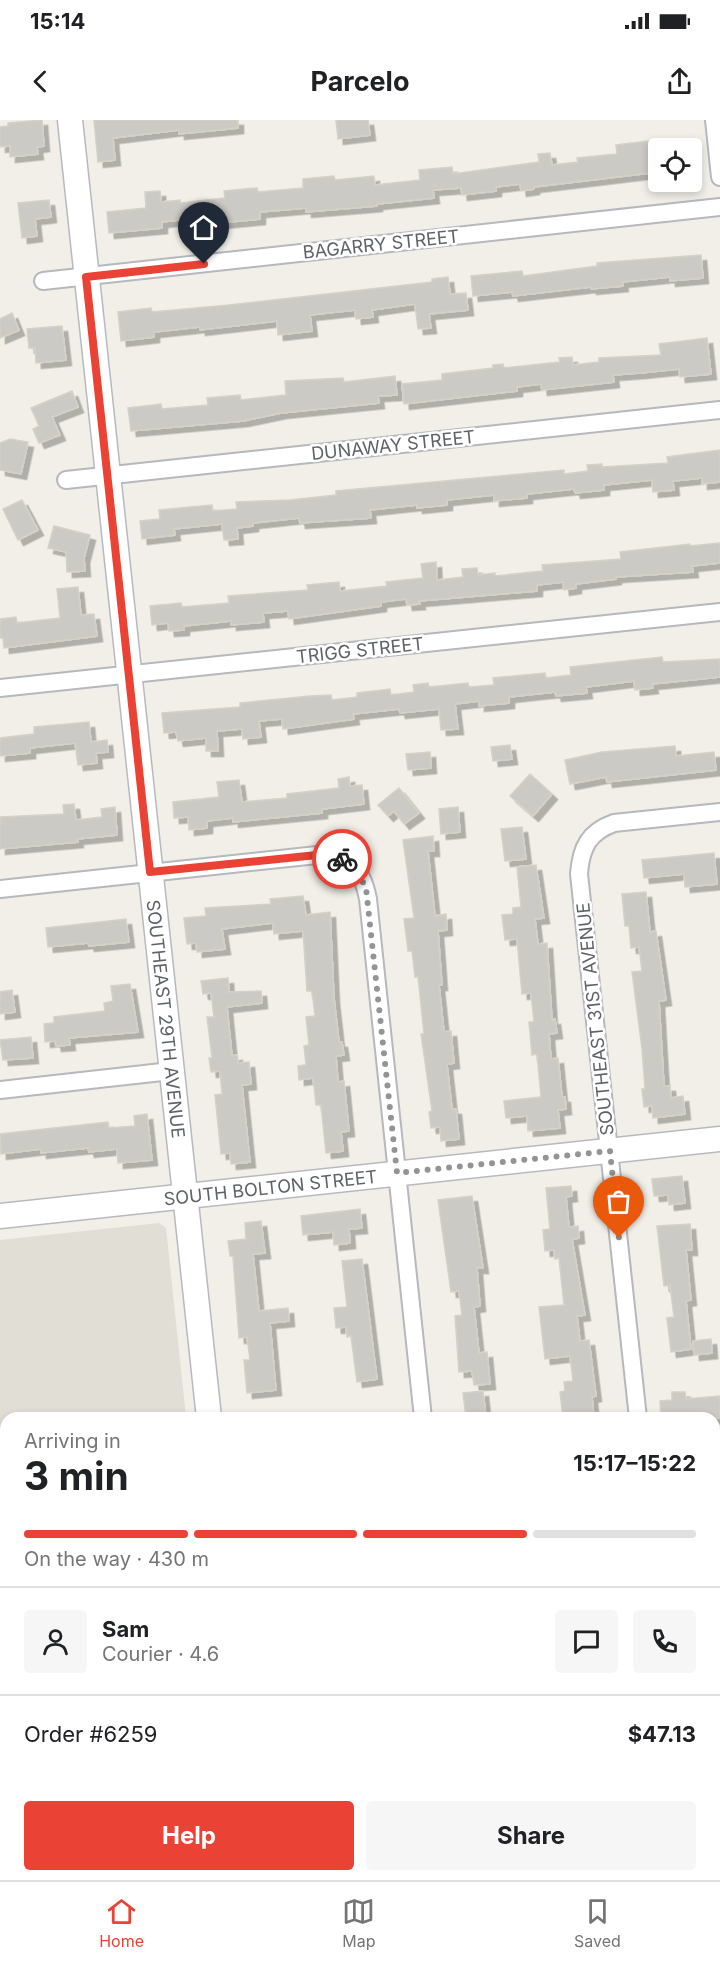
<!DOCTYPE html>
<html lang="en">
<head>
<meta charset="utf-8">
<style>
  body { margin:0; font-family:Inter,sans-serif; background:#f6f6f6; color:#202124; height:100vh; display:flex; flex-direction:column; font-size:22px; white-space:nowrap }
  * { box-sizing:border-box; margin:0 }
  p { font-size:20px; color:#757577 }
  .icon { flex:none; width:33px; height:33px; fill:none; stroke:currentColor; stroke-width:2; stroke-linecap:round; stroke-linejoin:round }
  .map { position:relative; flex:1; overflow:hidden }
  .side { position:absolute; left:0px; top:1292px; width:720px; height:470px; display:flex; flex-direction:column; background:#fff; border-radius:18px 18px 0 0; box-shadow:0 3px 9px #0003 }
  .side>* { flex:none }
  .fabs { position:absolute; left:648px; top:18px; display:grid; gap:12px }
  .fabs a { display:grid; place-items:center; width:54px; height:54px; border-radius:6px; background:#fff; box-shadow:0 3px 9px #0003; font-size:30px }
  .pin { position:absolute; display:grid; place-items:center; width:51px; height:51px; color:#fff; margin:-62px -26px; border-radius:50% 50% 50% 0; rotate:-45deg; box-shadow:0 0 6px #0007 }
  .pin .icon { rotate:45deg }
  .courier { position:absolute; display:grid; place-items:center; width:60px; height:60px; margin:-30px; border:4px solid #ea4335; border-radius:50%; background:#fff; color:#222; box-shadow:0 2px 8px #0007 }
  .summary em { font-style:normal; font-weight:700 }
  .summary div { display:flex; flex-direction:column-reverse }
  .summary { display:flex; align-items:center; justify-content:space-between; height:102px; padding:0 24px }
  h1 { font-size:39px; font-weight:700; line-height:45px }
  .bar { display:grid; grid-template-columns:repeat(4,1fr); gap:9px 6px; align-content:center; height:72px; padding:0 24px }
  .bar i { height:8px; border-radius:4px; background:#e0e0e0 }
  .bar .active { background:#ea4335 }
  .bar p { grid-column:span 4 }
  .line { display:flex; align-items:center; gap:15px; padding:0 24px; border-top:2px solid #e0e0e0 }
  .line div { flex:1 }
  .round { display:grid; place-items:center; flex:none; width:63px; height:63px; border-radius:6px; background:#f6f6f6 }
  .action { display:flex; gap:12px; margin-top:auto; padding:12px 24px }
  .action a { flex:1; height:69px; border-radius:6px; background:#ea4335; color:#fff; font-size:24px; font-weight:700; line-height:69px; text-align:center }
  .action a+a { background:#f6f6f6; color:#202124 }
  .status { display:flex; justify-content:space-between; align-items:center; height:42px; padding:0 30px; background:#fff; direction:ltr }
  .status svg { height:16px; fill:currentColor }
  header { display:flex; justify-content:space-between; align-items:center; height:78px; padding:0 24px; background:#fff; font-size:27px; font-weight:700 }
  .menu { display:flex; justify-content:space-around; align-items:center; height:84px; border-top:2px solid #e0e0e0; background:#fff; font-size:16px; color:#757577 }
  .menu a { display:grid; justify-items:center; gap:3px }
  .menu .active { color:#ea4335 }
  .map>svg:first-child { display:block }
</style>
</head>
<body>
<div class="status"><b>15:14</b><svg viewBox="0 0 49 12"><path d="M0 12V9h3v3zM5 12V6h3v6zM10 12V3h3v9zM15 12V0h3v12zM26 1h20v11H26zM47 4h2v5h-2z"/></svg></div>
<header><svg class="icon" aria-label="back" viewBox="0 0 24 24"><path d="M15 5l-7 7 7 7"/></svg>Parcelo<svg class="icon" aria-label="share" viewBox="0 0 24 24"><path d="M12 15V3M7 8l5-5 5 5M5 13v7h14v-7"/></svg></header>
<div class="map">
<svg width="720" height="1760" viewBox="0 0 720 1760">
  <defs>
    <filter id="shadow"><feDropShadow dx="5.5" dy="5.5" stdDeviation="0" flood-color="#0004"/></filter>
  </defs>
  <rect width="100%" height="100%" fill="#f1efe8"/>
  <path fill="#e1ded6" d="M159,1103L166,1108L186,1297L6,1298V1755H235L236,1760H0V1120Z"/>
  <path fill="#c5e8c5" d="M0,1430H6V1755H235L236,1760H0Z"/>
  <path fill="#cccac5" stroke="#d6d1c6" stroke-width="1.5" filter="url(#shadow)" d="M42,0L44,26L37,27L38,34L10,37V26L0,27V7L8,6V3Z
    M94,0H238V8L179,14V10L113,18L115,40L98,42Z
    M336,0H368L370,15L338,19Z
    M648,21V23L658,22V52L534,67V69L521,71L520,64L496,67V71L462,75L461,68L433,70L434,78L377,84V86L306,92V88L260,92V99L189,106L188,99L162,102V108L109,113L107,92L146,88L145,72L160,71L161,82L180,80V83L225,78L224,71L257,68L258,72L303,68V59L334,56L335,60L374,56L375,65L420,60L419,50L452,47L453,54L539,42L538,34L550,33L552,45L578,42L577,38L617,34L616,25Z
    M49,80L51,97L35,99L37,116L22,118L18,83Z
    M701,135L703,158L670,161V157L622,162L623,166L591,169V167L513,176L512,172L473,176L471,156L522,151L523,156L597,146V143Z
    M448,157L450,174L466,173L468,190L429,194L431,208L418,209L415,184L372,190L373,197L356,199L355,190L310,195L312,211L278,215L277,201L200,210V207L154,212V217L121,221L118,192L151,188L152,192L229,185L432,162V159Z
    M12,193L19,210L0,218V199Z
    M62,206L66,240L36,243L35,228H29L27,209Z
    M707,218L711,254L680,257L679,249L640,253L613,255L614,262L542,270L541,264L517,267V271L404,284L402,264L442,260V254L493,248V245L503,244L504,248L560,242L559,238L572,237L573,245L599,242V238L661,235L659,224Z
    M395,256L397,275L378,276L379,283L281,293L243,301L131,311L128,288L161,284L162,289L208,285L207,278L240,275L241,280L286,275L285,261L343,258L344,262Z
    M72,271L78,287L52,297L60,315L39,323L33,309L39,306L31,288Z
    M10,319L28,322L21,354L0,350V323Z
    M720,330V362L702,364V358L673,361L674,370L653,372L652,360L604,365V370L575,373L574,369L527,374V378L494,381V375L447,380V385L417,388V385L370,390L371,398L300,403L299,398L253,403V406L237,408L238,419L224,420L222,404L174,409L175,415L142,419L140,401L160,399L159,390L212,385L213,391L237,389L236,382L290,380L336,375V371L564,350V354L588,351L587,345L602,344V347L668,343L667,337Z
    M22,380L38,410L18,420L3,389Z
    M54,406L90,415L84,438L85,451L67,452L66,432L48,428Z
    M720,423V443L692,446L693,452L616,457V459L576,464V468L564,470L563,462L537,465V471L419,481L420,484L407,485L406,479L381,482V486L289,499L288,491L263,493L264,502L231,505V501L184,506V510L169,511L168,503L152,505L150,486L181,483L182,487L229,483L228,476L308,470L307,465L339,462L340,471L387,466L386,462L423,458L421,444L436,442L437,460L463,457L462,449L477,448L478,455L495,453V456L543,451L542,445L621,439L620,432L690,424V426Z
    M78,467L81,495L94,494L97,516L4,528L3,518H0V499L16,497L17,503L60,498L57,469Z
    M662,537L663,542L720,539V557L652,564L653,568L635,570L634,561L586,567L587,573L556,576L555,572L509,577V583L479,586V581L455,584L458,609L441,610L439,589L400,593L399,589L353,594L354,599L283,609L282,599L259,601L261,617L243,619L242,609L217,611L218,631H206V618L178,621L176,612L164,613L162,593L240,587V583L310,576L331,575L332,580L357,577V573L390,569L391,575L414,572L413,565L428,563L429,567L468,563L469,567L494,565L493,558L545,553L546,558L571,555L570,547Z
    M89,602L91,622L107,620L108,632L96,633L97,643L78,645L75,623L30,628V633L0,636V618L34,614V607Z
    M510,625L512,639L493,641L491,627Z
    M675,626L676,636L714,632L716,650L607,662L606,657L570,664L565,640L602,632Z
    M430,632L431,648L408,650L406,634Z
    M530,654L552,674L533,696L510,676Z
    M349,657L350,666L362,665L364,684L322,689V693L233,702V698L207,701V708L189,710L188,697L174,698L173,682L219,677L217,662L239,660L242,682L287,678V674L339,668L338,659Z
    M399,668L419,693L404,704L394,691L388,696L378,685Z
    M74,684L76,700L102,697L101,689L115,687L117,715L77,719L78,722L0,729V697L64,694L63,685Z
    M458,687L460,712L441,714L439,689Z
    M522,707L526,739L505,741L501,709Z
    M433,716L434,731H428L435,796L446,794L447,810L438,811L442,865H439L444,912L451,911L454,943L447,944L452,989H456L459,1019L441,1021L440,1007L431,1008L429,992L432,991L421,914H424L418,857H415L412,831H408L404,799L414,798L403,720Z
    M714,733L717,764L685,767L684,754L644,758L642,740Z
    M536,745L544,798L535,799L538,824L547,823L552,900L555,899L557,913L549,914L551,939L558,938L562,977H565L566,989L558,990L560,1008L528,1011L527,996L506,998L504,981L541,977L537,934L532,935L529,902H534L531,873L522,874L517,819L505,820L502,795L513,794V788L521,787L517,747Z
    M646,772L650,812L656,811L666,880L659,881L664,966H670L671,978L683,976L685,994L653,998L652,986L644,987L642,969H645L642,929L632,852L642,851L639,827L631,828L629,806H625L622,774Z
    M303,776L306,795L330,792L334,878L339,922H342L344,935L336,936L338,962L344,961L349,1011L341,1012L343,1031L326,1033L321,985H316L313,958L299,960L298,946L306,945L304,926L309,925L306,897L315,896L312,871H307L303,811L274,814L273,803L222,809L225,829L197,832L196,823L187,824L184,798L206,796L205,788L271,784L270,779Z
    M126,799L129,822L89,826L88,823L48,827L46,808Z
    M228,858L229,872L261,871L262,883L227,887L232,936L237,935L238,943L249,942L251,964L242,965L250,1042L231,1044L230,1033L221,1034L215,975L222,974L220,951L211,952L209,938H212L207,897H214L211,873L203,874L201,861Z
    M130,864L138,912L69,918L70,925L56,926L55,921L45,922L44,904L54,903V897L105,891L104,883L113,881L111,866Z
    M12,870L15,892L0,894V872Z
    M31,917L33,938L3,940L0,920Z
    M147,994L152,1040L118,1043L117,1029L89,1032L88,1028L41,1033V1029L1,1034L0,1014L108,1002L109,1008L135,1006L134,996Z
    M682,1056L685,1083L669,1085L668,1075L654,1076L652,1059Z
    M571,1066L572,1076L566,1077L569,1107L578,1106L579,1118L572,1119L585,1195L577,1196L580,1221L589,1220L596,1276L592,1277L594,1298H563L560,1272L565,1271L564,1262L573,1261L570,1236L545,1239L539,1187L564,1185L559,1138L555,1139L554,1130L545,1131L543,1110L550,1109L546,1068Z
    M472,1076L483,1148H477L480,1186L474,1187L479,1233L487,1232L490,1264L474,1265L472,1251L459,1252L455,1196L462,1195L459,1171L451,1172L438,1080Z
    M360,1089L362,1108L349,1109L350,1123L334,1125L333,1112L303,1115L301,1096Z
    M261,1101L265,1133L253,1134L259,1191L288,1188L289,1201L270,1203L276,1270L247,1273L244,1240H250L247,1217L239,1218L233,1136H230L228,1121L246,1119L245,1103Z
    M690,1104L692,1130H686L691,1180L686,1181L691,1229L671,1232L667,1198L674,1197L670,1165L664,1166L657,1106Z
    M362,1139L377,1259L357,1262L351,1216L347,1217L346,1207L336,1208L334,1188L347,1187L342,1141Z
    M711,1219L712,1233L694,1235L693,1221Z
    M483,1271L486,1298H466L463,1273Z
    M672,1272H685L686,1279L720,1276V1298H661L660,1281L672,1280Z"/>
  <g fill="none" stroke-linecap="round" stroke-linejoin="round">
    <g stroke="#b5b8bc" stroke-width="20">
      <path id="street" d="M714,0L720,57
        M43,161L720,87
        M66,360L720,290
        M0,568L720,492
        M0,769L317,735C349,737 362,747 368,779L423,1298
        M0,970L171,951
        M638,1298L579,754C581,727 589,712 614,703L720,692
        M714,1343L720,1342
        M714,1544L720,1543
        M714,1747L720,1746
        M587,1760L634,1755"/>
    </g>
    <g stroke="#b6babf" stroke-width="27">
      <g id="secondary">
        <path id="s1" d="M70,0L209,1298"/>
        <path id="s2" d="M0,1096L720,1019"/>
        <path d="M259,1755V1760"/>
      </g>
    </g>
    <use href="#street" stroke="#fff" stroke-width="16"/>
    <use href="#secondary" stroke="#fff" stroke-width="24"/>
  </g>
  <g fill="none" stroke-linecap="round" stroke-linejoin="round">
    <path stroke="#929495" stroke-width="6" stroke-dasharray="0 10.8" d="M342,739L355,747L366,768L397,1053L610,1031L619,1118"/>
    <path stroke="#ea4335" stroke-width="8" d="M204,144L86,157L150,752L317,735L342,739"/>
  </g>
  <g text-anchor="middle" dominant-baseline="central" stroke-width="5" stroke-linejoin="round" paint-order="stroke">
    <g font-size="18" fill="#5f6368" stroke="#fff">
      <text transform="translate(381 124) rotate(-6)">BAGARRY STREET</text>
      <text transform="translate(393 325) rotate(-6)">DUNAWAY STREET</text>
      <text transform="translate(360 530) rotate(-6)">TRIGG STREET</text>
      <text stroke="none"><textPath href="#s1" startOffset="904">SOUTHEAST 29TH AVENUE</textPath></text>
      <text transform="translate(595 899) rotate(-96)">SOUTHEAST 31ST AVENUE</text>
      <text stroke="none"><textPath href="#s2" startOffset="272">SOUTH BOLTON STREET</textPath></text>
    </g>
  </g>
</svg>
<div class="fabs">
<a><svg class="icon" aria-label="locate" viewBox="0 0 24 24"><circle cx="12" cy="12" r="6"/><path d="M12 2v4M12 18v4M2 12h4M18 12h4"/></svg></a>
</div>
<div class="pin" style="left:619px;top:1118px;background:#ea580c"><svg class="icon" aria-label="bag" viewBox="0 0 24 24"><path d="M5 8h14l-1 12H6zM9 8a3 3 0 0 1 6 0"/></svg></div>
<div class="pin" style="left:204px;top:144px;background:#1f2937"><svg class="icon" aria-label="home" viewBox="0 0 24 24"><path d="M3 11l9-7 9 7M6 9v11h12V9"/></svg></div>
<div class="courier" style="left:342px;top:739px"><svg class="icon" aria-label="bike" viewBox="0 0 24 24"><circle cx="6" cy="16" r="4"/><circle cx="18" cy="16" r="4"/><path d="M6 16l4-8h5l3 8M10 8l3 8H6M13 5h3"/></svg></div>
<section class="side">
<div class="summary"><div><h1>3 min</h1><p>Arriving in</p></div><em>15:17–15:22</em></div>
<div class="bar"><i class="active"></i><i class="active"></i><i class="active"></i><i></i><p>On the way · 430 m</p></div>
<div class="line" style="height:108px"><a class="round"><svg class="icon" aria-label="person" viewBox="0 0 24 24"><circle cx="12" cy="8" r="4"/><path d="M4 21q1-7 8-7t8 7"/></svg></a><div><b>Sam</b><p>Courier · 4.6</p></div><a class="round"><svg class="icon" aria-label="chat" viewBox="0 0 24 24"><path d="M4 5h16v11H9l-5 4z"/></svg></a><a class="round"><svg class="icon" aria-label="phone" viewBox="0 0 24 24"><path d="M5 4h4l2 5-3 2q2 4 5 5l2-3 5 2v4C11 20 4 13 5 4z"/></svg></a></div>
<div class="line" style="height:78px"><div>Order #6259</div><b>$47.13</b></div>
<div class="action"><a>Help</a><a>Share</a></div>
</section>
</div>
<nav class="menu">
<a class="active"><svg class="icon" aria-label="home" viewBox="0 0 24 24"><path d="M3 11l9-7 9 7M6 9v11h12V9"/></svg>Home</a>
<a><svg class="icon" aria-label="map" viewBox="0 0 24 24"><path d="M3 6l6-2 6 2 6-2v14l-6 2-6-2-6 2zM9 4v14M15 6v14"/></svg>Map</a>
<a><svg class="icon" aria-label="saved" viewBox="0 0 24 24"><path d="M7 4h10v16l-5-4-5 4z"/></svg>Saved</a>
</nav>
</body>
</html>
